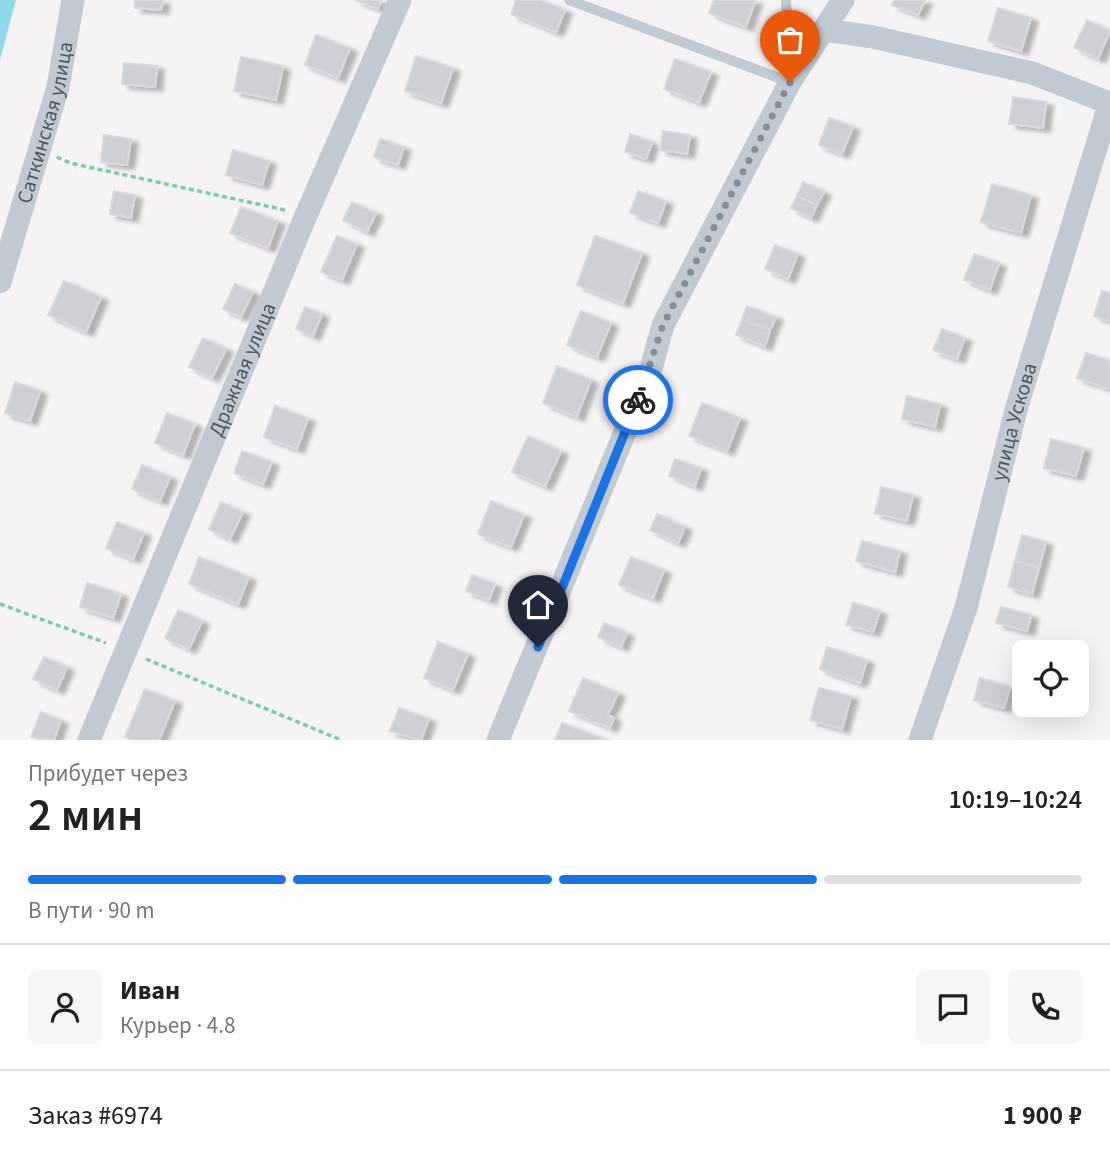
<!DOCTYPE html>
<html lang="ru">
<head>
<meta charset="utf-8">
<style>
  body { margin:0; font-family:"Source Sans 3",sans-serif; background:#f6f6f6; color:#222; height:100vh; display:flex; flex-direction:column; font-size:26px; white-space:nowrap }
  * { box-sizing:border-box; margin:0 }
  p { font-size:23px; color:#767676 }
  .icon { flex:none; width:38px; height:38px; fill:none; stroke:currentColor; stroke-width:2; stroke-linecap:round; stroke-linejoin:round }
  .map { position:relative; height:740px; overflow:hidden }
  .side { display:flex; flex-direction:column; background:#fff; flex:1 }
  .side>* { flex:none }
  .tools { position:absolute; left:1012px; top:640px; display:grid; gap:14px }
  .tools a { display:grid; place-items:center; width:77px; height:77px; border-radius:10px; background:#fff; box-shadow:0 7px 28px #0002; font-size:35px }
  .pin { position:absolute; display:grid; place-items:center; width:60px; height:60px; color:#fff; margin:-72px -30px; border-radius:50% 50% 50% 0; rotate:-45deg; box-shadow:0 0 7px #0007 }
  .pin .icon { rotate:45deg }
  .courier { position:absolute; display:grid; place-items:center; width:70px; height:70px; margin:-35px; border:5px solid #1a73e8; border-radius:50%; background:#fff; color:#222; box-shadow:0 2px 9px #0007 }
  .summary em { font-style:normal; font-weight:600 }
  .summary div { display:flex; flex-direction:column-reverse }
  .summary { display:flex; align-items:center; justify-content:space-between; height:119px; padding:0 28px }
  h1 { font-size:46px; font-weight:600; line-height:52px }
  .bar { display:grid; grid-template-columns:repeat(4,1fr); gap:10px 7px; align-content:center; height:84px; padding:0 28px }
  .bar i { height:9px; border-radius:5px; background:#e0e0e0 }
  .bar .selected { background:#1a73e8 }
  .bar p { grid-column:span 4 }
  .line { display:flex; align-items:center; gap:18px; padding:0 28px; border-top:2px solid #e0e0e0 }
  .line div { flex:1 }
  .round { display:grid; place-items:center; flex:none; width:74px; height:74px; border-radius:10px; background:#f6f6f6 }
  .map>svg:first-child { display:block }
</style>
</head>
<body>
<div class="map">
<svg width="1110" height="740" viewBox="0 0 1110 740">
  <defs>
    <filter id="shadow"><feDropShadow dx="7" dy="4" stdDeviation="2" flood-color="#0004"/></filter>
  </defs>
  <rect width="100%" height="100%" fill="#f5f3f3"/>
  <path fill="#90daee" d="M0,0H16L0,60Z"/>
  <path fill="#cdcfd5" stroke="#d7d9de" stroke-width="2" filter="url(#shadow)" d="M135,0H163L161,10L135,8Z
    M355,0H381L378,9Z
    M516,0H540L565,10L556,32L511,14Z
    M714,0H754L755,1L746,27L709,13Z
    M894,0H925L918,15L892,5Z
    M998,8L1031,18L1021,51L988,41Z
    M1087,20L1110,31L1098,59L1074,47Z
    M316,35L350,48L338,78L305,65Z
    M416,56L453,68L441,103L405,91Z
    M241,57L283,66L276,100L234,91Z
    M675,59L711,72L699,102L664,89Z
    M124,63L157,66L155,87L122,84Z
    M1013,97L1046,102L1043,128L1009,124Z
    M829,118L853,127L842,154L819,145Z
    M663,131L690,135L687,154L660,150Z
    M630,134L652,142L646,159L625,152Z
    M104,135L131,139L127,165L101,162Z
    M380,139L404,147L398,165L374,157Z
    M233,150L269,161L262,185L226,175Z
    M803,182L824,192L817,205L797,196Z
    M992,184L1031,195L1021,233L981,222Z
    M114,191L135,195L131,218L110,214Z
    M638,191L666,201L658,223L630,213Z
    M797,196L817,205L811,218L791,208Z
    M352,202L376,213L367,232L343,220Z
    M241,207L278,221L268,248L230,233Z
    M337,236L357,244L342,280L321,272Z
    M595,236L642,253L623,303L577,285Z
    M775,245L798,254L788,279L765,269Z
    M974,254L999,263L990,290L964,280Z
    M64,281L101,297L86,332L48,315Z
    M235,284L253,292L241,317L223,309Z
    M1102,291L1110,293V321L1094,316Z
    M747,306L776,317L770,330L742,320Z
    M305,307L322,314L313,336L296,329Z
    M581,311L611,323L597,357L567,345Z
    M742,320L770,330L765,346L736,335Z
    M942,329L965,338L957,359L933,350Z
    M203,338L226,349L212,378L189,367Z
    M1086,353L1110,361V389L1077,378Z
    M557,366L591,380L577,417L543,403Z
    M15,382L40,391L30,421L5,413Z
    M907,396L940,404L935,427L902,419Z
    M702,403L740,418L727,451L689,436Z
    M275,406L308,418L297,449L264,437Z
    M167,413L195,424L183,455L155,443Z
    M528,436L561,451L545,486L512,472Z
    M1051,439L1084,448L1076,476L1044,468Z
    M242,451L272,462L263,484L234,473Z
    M675,459L701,468L695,486L669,476Z
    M142,465L170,477L160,501L132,489Z
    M881,487L913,495L907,521L875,513Z
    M491,501L524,515L511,547L478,534Z
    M221,502L243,512L230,539L209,529Z
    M657,514L685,527L678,543L650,530Z
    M117,522L144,533L133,559L106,548Z
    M1022,535L1046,542L1039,568L1015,561Z
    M862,541L900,551L895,572L856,561Z
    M199,557L249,577L238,604L189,584Z
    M631,557L664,570L653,598L619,585Z
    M1015,561L1039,568L1032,594L1008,587Z
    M472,575L495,584L489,600L466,591Z
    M87,583L121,594L113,618L80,607Z
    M853,603L880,611L873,632L846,625Z
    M1001,607L1031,615L1027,631L996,623Z
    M178,610L202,621L189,649L165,638Z
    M604,623L627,633L621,647L598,637Z
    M438,642L468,654L453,690L424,678Z
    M827,647L867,660L860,683L820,669Z
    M44,657L67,667L57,690L33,679Z
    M583,678L618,693L608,715L614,718L610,728L569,711Z
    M980,678L1010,687L1004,708L974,700Z
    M819,688L851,696L842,729L810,720Z
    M145,689L175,701L159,740H132L125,737Z
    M399,708L429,719L421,740L390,731Z
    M41,712L61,720L54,740L31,737Z
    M562,723L607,740H555Z"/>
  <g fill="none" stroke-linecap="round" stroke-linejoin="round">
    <path stroke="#7ad0a6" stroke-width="3.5" stroke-dasharray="5 3.5" stroke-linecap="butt" d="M57,157L70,163L285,210
      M0,604L106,643
      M146,659L341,740"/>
    <path stroke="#c1cad2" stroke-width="10" d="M569,0L790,82L786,0"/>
    <g stroke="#c1cad2" stroke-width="23">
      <path d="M825,30L873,37L1032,73L1109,103"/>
      <path id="s1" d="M0,282L58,87L73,0"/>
      <path id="s2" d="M89,740L304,220L400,0"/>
      <path d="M498,740L651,369L663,325L790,82L843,0"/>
      <path id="s3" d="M920,740L966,608L1016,410L1110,102"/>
    </g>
  </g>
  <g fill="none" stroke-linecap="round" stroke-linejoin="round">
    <path stroke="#868d94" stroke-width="7" stroke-dasharray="0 12.6" d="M638,400L663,325L790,82"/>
    <path stroke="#1a73e8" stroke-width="9" d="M538,647L638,400"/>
  </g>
  <g text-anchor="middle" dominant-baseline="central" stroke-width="7" stroke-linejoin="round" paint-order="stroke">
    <g font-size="21" fill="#4a5661" stroke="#fff">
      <text stroke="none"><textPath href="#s1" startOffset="166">Саткинская улица</textPath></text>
      <text stroke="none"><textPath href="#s2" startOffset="401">Дражная улица</textPath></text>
      <text stroke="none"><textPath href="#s3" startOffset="332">улица Ускова</textPath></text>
    </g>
  </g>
</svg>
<div class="tools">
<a><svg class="icon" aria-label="locate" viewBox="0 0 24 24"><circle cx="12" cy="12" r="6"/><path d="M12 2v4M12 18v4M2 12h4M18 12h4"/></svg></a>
</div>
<div class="pin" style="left:790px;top:82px;background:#ea580c"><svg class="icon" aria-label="bag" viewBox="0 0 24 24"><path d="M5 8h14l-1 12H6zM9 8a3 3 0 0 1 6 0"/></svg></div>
<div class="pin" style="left:538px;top:647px;background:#1f2937"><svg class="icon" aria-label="home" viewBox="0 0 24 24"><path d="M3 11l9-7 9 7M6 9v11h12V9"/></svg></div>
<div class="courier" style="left:638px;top:400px"><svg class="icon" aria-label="bike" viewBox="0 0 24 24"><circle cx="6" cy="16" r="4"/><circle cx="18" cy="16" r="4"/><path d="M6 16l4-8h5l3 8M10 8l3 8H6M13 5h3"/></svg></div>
</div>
<section class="side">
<div class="summary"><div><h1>2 мин</h1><p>Прибудет через</p></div><em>10:19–10:24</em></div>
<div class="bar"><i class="selected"></i><i class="selected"></i><i class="selected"></i><i></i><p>В пути · 90 m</p></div>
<div class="line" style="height:126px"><a class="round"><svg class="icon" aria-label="person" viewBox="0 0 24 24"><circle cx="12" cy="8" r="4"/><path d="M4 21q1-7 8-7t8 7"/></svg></a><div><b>Иван</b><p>Курьер · 4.8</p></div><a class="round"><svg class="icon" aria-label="chat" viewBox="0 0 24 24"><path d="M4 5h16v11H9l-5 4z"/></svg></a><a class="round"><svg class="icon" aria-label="phone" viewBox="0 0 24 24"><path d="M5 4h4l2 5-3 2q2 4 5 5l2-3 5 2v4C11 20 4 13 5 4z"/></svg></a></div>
<div class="line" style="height:91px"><div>Заказ #6974</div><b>1 900 ₽</b></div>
</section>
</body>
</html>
